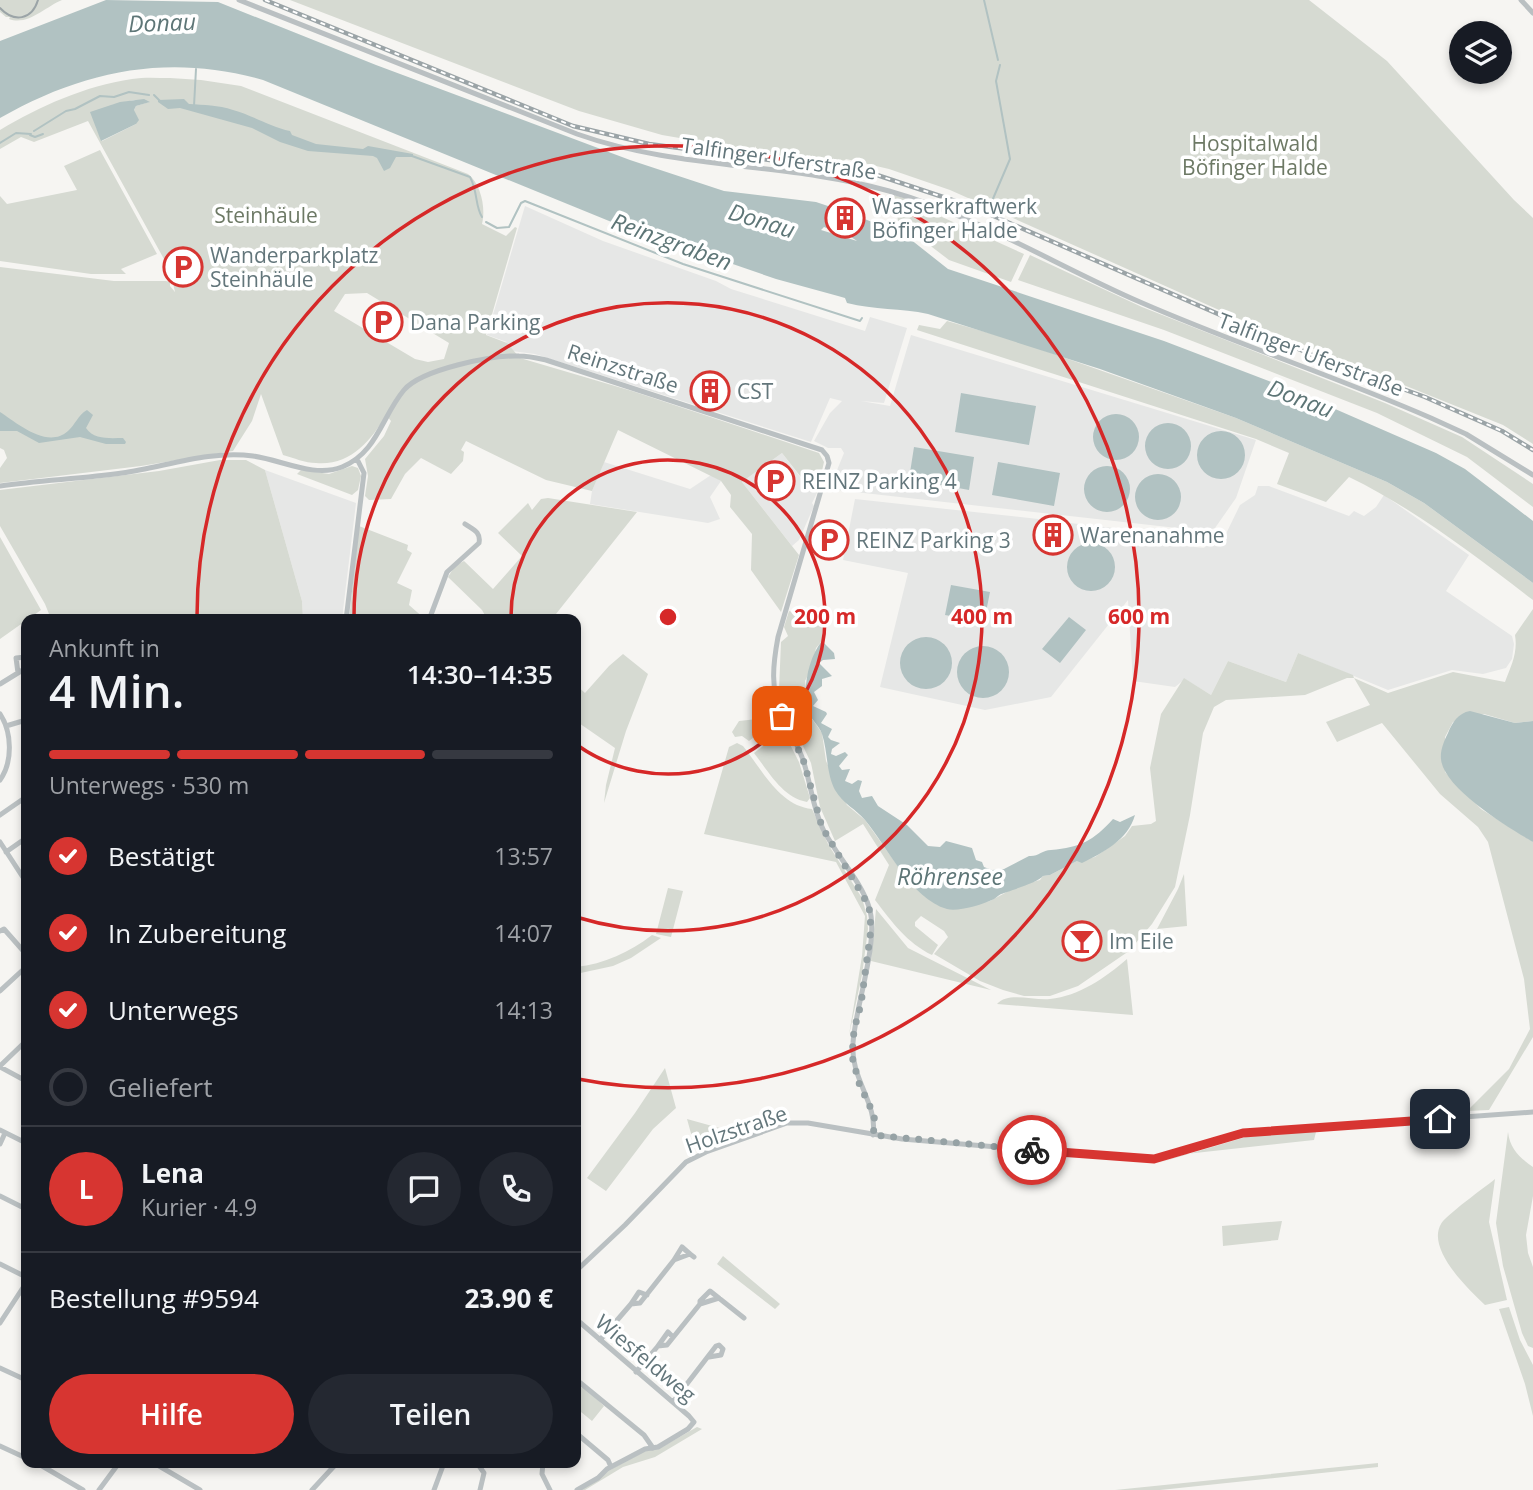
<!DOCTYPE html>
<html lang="de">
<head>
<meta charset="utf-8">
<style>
  body { margin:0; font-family:"Open Sans",sans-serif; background:#242831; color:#f1f3f6; height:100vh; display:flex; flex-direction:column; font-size:26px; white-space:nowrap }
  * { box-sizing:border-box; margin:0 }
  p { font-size:23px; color:#9ea1a6 }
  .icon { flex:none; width:38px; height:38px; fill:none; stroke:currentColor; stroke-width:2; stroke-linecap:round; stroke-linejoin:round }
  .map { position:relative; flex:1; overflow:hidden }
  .drawer { position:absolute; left:21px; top:614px; width:560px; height:854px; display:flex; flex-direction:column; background:#171b24; border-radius:14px; box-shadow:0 4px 10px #0003 }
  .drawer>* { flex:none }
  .controls { position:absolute; left:1449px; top:21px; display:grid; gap:14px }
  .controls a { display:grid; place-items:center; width:63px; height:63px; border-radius:50%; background:#171b24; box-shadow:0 4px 10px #0003; font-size:35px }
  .pin { position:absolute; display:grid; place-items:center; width:60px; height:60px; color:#fff; margin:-30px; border-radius:14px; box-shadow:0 4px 10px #0006 }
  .courier { position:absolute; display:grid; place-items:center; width:70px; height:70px; margin:-35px; border:5px solid #d73531; border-radius:50%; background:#fff; color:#222; box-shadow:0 2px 9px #0007 }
  .overview em { font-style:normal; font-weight:600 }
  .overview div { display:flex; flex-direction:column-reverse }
  .overview { display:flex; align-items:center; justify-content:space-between; height:119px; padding:0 28px }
  h1 { font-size:46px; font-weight:600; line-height:52px }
  .bar { display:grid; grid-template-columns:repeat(4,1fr); gap:10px 7px; align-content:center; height:84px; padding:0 28px }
  .bar i { height:9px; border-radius:5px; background:#363941 }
  .bar .selected { background:#d73531 }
  .bar p { grid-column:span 4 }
  .line { display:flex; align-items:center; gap:18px; padding:0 28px; border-top:2px solid #363941 }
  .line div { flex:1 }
  .round { display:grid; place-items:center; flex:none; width:74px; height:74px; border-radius:37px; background:#242831 }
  ol { padding:0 28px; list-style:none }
  li { display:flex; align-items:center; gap:21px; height:77px }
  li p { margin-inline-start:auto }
  li .icon { padding:7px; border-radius:50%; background:#d73531; color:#fff; stroke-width:4 }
  li:last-child { color:#9ea1a6 }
  li i { width:38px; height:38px; border:4px solid #363941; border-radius:50% }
  .action { display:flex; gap:14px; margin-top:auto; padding:14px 28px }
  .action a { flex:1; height:80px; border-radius:42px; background:#d73531; color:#fff; font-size:28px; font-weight:600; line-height:80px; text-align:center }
  .action a+a { background:#242831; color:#f1f3f6 }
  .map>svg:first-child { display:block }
</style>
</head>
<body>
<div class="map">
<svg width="1533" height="1490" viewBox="0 0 1533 1490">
  <rect width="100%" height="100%" fill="#f6f5f2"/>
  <path fill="#e6e7e6" d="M525,206L603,241L716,281L731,289L865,331L870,317L907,328L884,403L861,401L890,406L911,335L1256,440L1236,498L1215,528L1204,531L837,490L831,485L844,453L841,448H828L814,441L830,413L842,401L830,398L811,442L535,354L512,351L489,354L507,342L487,335Z
    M782,453L810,490L817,493L812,503L814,506L799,540L792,546L742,482Z
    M604,462L690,489L711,475L721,481L710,497L720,519L708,523L590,504L592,491Z
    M265,470L356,503L342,619H303L302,601Z
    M1258,486H1269L1349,516L1354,511L1364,516L1376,507L1384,495L1469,555L1446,591L1512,636L1514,644L1512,659L1506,668L1483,674L1452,670L1388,690L1298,653L1286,682L1228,661L1211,695L1185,679L1175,687L1133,681L1128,600L1051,697L985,710L880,687L908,573L843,560L855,499L1038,519L1052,531L1069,534L1070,523L1130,530V540L1204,548L1212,538L1223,540L1240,505L1255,495Z"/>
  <path fill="#d6dad2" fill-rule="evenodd" d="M0,0H62C45,7 28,26 9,19L10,17H6L0,12Z
    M290,0H1309L1387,61L1514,200L1533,218V444L1503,425L1237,318L950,190L889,169L846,159L842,163L759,153L755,146V148L744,149L662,135L579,111Z
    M170,78L201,80L241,86L468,174C481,184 486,208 482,224L506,236L515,227L517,228L486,335L507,343L520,358L632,391L819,453L824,462L817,493L811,490L782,453L742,482L799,555L781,612L751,570L752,534L730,507L731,495L721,481L618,430L592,491L546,480L466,441L461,450L464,452L463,461L451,474L421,458L405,474L391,499L369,500L365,496L368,476L365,459L384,436L391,421L386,415C371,441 350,466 316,463C305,463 294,458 283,455L261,394L252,421L233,451L141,466L0,483V468L7,458L4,450L0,448V267L114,281H166L170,282V286L175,292L170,270L88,121L34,142L21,137L0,149V130C40,106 85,86 132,79C144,77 157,78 170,78ZM134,100L149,102L136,106L134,110L136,124L102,141L96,127L112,105ZM367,293L449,343L444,359L428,362L415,359L334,311L345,294Z
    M100,150L157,254L121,269L126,274H91L0,261V196L7,204L77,190L64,166Z
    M894,195L923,204L922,208L1024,254L1011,282L949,260L898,221Z
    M1030,255L1142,307L1385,403L1462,437L1533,484V507L1467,457L1377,413L1164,330L1018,280Z
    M947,321L1017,341L1236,418L1387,482L1424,503L1533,583V600C1474,555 1415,509 1349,477L1326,502L1277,484L1289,453L1256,439L917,330L919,325L940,329Z
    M220,460H246L265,470L302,601L303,619H51L45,604L0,526V490L159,471Z
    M352,466L358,468L361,476L358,490L352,495L297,474L301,470L329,474Z
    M548,498L637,512L552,619H487L482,610L448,577L455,566L464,561L493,589L522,556L498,533L528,503L532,510L541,499Z
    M359,526L408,545L407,550L412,553L397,583L412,590L409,605L425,619L349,620Z
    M0,537L41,610L0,639Z
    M1533,609V721L1515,723L1484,714L1453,722L1445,737V772L1481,809L1533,842V1037L1489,1110L1467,1111L1509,1069L1530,1029L1524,979L1488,842L1478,827L1440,794L1382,723L1337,742L1326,722L1370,705L1354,678H1347L1305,695L1226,700L1214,707L1203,733L1190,815L1175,887L1152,924L1129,951L1078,986L1050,996H1024L1003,990L980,981L934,954L948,937L944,931L921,916L915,922V926L938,945L932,955C907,943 892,922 875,900L889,865L863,824L835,841L820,807L811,763L787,712L779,690L781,642L788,636L784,627L789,611L823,622L822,641L816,648L811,669L805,681L810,716L822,733L826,761L847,805L865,820L902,872L936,904L952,909L990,901L1018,886L1040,880L1043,876L1050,875L1077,861L1095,857L1125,836L1132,826L1151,824L1156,821L1150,768L1161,714L1184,678L1211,695L1228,661L1286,682L1298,653L1353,675L1354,678L1388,693L1453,672L1505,682C1511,666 1518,653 1515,635Z
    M623,654L648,674L626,731L604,803L606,785L615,748L576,721V685L585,693L609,666Z
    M776,717L799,762L810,798L807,802C782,797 769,772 754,753L771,740L763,730L749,741L742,736L735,737L732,732L739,721Z
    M737,743L743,746C762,770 780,806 812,809L828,844L862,898L867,916L868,929L862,975L849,1035L862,956L865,916L836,862L704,834L729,747Z
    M1184,874L1187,926L1157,929L1178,889Z
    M668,888L683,891L671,937L656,934Z
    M876,909L908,948L991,990L871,961Z
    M652,935L661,938L631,958L613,966L576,974V967C604,964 630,952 652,935Z
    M1127,959L1133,1015L997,1004C1008,991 1034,1001 1050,999C1079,996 1105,978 1127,959Z
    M665,1068L676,1108L653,1129L606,1191L587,1178L635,1113Z
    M687,1119L741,1134L695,1148Z
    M1313,1130L1316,1132L1314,1140L1186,1154L1158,1163L1246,1137Z
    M1508,1132C1510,1149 1520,1158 1533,1167V1196L1526,1235L1528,1253L1533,1267V1348L1528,1346L1522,1333L1503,1266L1496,1223Z
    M1495,1179L1489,1222L1507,1300L1485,1305C1469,1290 1426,1249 1441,1224C1446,1215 1484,1188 1495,1179Z
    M1282,1221L1278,1240L1223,1246L1222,1226Z
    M723,1256L780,1304L775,1309L717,1264Z
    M1509,1307L1520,1340L1533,1365V1416L1525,1384L1499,1309Z
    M584,1387L604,1406L592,1421L581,1412L576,1418V1388Z
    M697,1427L702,1429L655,1457L623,1467L585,1490H580L608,1471L645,1451L662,1447Z
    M1378,1463V1467L1160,1490H1115Z"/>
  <path fill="#b1c2c2" d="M106,0L218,2L376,65L630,160L724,191L816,202L837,209L829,229L824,227L821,230L857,241L851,237L857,216L905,235L948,269L1164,341L1287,388L1436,453L1465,469L1533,521V583L1424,503L1387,482L1236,418L1100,369L928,314C901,308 874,310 847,303L845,298L838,296L776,279L614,223L263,80C169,53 84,70 0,118V41Z
    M144,99L150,102L136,106L134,110L139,120L136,124L101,141L90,112L120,102Z
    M184,99L189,104C204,105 218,105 233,110C252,115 270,127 290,131L292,135L316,144L363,149L368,146L413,154V157H396L390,168L384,171L377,158L373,156L308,151L280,142L252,128L180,108L168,109L158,102V100Z
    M961,393L1036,406L1029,445L955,432Z
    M87,410L93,415L86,428C94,440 110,438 123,438L126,442L125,444H106L80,437L39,443L17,431H0V412C16,422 47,450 68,431C75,425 78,415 87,410Z
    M1093 437a23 23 0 1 1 46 0a23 23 0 1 1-46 0Z
    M1145 446a23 23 0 1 1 46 0a23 23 0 1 1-46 0Z
    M1197 455a24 24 0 1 1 48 0a24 24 0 1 1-48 0Z
    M914,447L974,457L969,490L909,479Z
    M998,462L1060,473L1054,506L992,495Z
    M1084 489a23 23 0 1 1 46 0a23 23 0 1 1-46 0Z
    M1135 497a23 23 0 1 1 46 0a23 23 0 1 1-46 0Z
    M1067 567a24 24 0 1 1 48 0a24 24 0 1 1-48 0Z
    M951,585L990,592L984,622L945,615Z
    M1069,617L1086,630L1060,663L1042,649Z
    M900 663a26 26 0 1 1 52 0a26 26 0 1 1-52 0Z
    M822,641L834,653L835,659L823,660L819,663L832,676L822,679V686L814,692L818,700L813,706L826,712L827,714L821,723L832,729L828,737L831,740L840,743L832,749L831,754L836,756L845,752L848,755L839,766L842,770L850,769L845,781L852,784L858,780L862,781L859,791L862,798L872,796L878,806L907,825L928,846L940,847L946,841L972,848L976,860L982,862L984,867L992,870L1004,869L1029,856C1038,857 1042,850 1051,850C1081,847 1093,841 1113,819L1120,822L1135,815C1128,840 1104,852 1082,863L1077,861L1050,875L1043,876C1039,882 1009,891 1001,894C997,896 995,899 992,900C981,905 957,912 947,909C911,899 887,846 865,820C856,809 843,804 835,790C826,773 828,752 822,734C819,725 811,720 808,711C802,690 808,658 822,641Z
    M957 672a26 26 0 1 1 52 0a26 26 0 1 1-52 0Z
    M1470,711L1515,723L1533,721V842C1509,828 1443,788 1441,759C1440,751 1444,741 1448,733C1452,723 1458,713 1470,711Z"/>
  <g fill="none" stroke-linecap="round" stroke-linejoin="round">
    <path stroke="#b1c2c2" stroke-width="2" d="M984,0L998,60
      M154,95L160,101
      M194,106L196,69
      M34,131L66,111L75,109L100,96L114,97L129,92L149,95
      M30,135L35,137L43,134
      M0,143L16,133L31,134
      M412,156L470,177C478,192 475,206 482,217
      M989,208L1010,159L996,81L1000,65
      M486,222L497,228L509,227L521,203L525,201L683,264L860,321L862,318"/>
    <path stroke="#bac0c2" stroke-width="5" d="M239,0L577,134C678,170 786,162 889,191C977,216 1057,266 1140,302C1236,344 1335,376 1431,418L1466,434L1533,475
      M1521,0L1533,13
      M0,486C40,480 81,479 122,473C165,467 209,450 253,456C282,460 314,478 342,467C377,453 382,416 404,390C422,369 493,355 519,356C529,356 537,358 546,360L822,450L827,456L829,463L778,637C773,664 770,689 782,715C789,731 799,746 804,763C811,785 813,809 823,829C836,855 861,881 869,907C880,940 855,1007 853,1043C850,1079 878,1103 873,1135
      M346,620L364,473L357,459
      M429,620L447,572L479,543C481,532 474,530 465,524
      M18,673L16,658L26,657
      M0,684L26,668
      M0,714C12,732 13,762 0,780
      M6,726L26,720
      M0,815L26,797
      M0,842L26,882
      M6,852L26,838
      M0,931L4,929L26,954
      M0,991L26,967
      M0,1066L26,1041
      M0,1067L26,1081
      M0,1130L26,1143
      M0,1144L5,1133
      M0,1196L26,1209
      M674,1260L682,1247L690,1254
      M0,1264L26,1277
      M576,1271L625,1225L686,1162L706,1152L787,1123H808L902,1139L1142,1159L1161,1158L1243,1133L1533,1112
      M631,1304L639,1292L647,1295
      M700,1304V1301L710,1291L744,1318
      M576,1319L689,1416L694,1422L688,1429L658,1447L645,1449L607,1469L598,1478L577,1490
      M0,1323L26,1283
      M600,1340L631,1304L640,1303L674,1260L690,1254L694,1257
      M658,1346L668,1332L673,1337
      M0,1368L26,1380
      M636,1372L658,1346L667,1345L700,1304L719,1298
      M576,1384L578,1381L644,1435L653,1448
      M673,1402L716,1346L719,1345L723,1349L721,1355L709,1357
      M576,1433L608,1460L611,1467
      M0,1446L26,1458
      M37,1463L83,1490
      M154,1463L200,1490
      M477,1463L484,1473L480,1490
      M543,1463L542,1474L550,1490
      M99,1490L119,1463
      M312,1490L337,1463
      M434,1490L444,1463"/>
    <path stroke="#9ba4a7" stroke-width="2" d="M0,8C14,23 32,20 38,0"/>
    <g stroke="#9ba4a7" stroke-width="4.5">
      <path id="rail" d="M265,0L573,126L649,144L874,174L973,207L1326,361L1425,397L1502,431L1533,450"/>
    </g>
    <use href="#rail" stroke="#fff" stroke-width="2" stroke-dasharray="5" stroke-linecap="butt"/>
  </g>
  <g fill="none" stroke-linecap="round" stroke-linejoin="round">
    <path stroke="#96a2a5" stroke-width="7" stroke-dasharray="0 12.6" d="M782,716L803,759L822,827L869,906L871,929L861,1004L854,1030L852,1056L859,1083L873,1113L875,1121L873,1135L1032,1150"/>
    <path stroke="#d73531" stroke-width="9" d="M1032,1150L1154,1159L1243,1133L1440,1119"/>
  </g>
  <g fill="none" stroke="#d62828" stroke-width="3.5">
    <path d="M511 618A157 157 0 1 1 577 745"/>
    <path d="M354 617A314 314 0 1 1 576 917"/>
    <path d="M197 617A471 471 0 1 1 578 1079"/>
  </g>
  <defs>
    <g id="building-ring" transform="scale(2.0125)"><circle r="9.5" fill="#fff" stroke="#d73531" stroke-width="1.5"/><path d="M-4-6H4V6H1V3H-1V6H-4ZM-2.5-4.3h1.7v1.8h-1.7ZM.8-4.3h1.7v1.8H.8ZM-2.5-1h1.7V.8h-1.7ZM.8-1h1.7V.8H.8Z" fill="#d73531"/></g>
    <g id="parking-ring" transform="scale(2.0125)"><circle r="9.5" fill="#fff" stroke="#d73531" stroke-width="1.5"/><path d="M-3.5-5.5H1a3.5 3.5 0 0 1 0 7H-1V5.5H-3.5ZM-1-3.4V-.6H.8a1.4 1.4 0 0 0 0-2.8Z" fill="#d73531"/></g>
    <g id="bar-ring" transform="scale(2.0125)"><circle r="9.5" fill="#fff" stroke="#d73531" stroke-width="1.5"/><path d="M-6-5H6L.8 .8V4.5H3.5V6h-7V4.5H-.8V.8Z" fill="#d73531"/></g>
  </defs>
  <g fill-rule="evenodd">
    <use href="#building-ring" x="845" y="218"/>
    <use href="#parking-ring" x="183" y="267"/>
    <use href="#parking-ring" x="383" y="322"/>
    <use href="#building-ring" x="710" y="391"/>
    <use href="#parking-ring" x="775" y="481"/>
    <use href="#building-ring" x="1053" y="535"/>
    <use href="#parking-ring" x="829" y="540"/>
    <use href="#bar-ring" x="1082" y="941"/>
  </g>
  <g text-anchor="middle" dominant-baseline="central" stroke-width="7" stroke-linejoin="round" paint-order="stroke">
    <g font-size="21" fill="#6d7965" stroke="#fff">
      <text x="1255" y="143">Hospitalwald<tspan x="1255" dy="24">Böfinger Halde</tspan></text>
      <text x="266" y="215">Steinhäule</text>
    </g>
    <g font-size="21" fill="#63767b" stroke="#fff">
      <text transform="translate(779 158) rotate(8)">Talfinger Uferstraße</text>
      <text transform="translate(1311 354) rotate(21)">Talfinger Uferstraße</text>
      <text transform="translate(623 368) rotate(18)">Reinzstraße</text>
      <text transform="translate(736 1129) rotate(-19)">Holzstraße</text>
      <text transform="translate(646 1358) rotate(40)">Wiesfeldweg</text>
    </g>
    <g font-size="21" fill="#63767b" stroke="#fff" text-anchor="start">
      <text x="872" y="206">Wasserkraftwerk<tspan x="872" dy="24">Böfinger Halde</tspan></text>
      <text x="210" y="255">Wanderparkplatz<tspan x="210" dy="24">Steinhäule</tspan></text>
      <text x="410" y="322">Dana Parking</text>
      <text x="737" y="391">CST</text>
      <text x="802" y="481">REINZ Parking 4</text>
      <text x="1080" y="535">Warenanahme</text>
      <text x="856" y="540">REINZ Parking 3</text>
      <text x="1109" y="941">Im Eile</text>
    </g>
    <g font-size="23" font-style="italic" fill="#5e7677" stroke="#fff">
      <text transform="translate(162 22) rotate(-2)">Donau</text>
      <text transform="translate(762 220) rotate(17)">Donau</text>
      <text transform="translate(672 241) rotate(20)">Reinzgraben</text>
      <text transform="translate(1301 398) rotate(21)">Donau</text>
      <text x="950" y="876">Röhrensee</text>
    </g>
  </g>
  <circle cx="668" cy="617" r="10" fill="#d62828" stroke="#fff" stroke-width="3.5"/>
  <g font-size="21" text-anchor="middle" font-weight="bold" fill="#d62828" stroke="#fff" stroke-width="7" stroke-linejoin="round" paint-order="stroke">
    <text x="825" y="624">200 m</text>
    <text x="982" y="624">400 m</text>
    <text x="1139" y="624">600 m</text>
  </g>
</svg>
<div class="controls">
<a><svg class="icon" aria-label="layers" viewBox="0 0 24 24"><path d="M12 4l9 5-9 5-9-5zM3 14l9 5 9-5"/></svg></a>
</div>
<div class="pin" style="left:782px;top:716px;background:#ea580c"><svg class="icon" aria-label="bag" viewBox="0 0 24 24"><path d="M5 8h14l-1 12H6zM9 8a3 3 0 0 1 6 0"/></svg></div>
<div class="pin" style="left:1440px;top:1119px;background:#1f2937"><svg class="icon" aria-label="home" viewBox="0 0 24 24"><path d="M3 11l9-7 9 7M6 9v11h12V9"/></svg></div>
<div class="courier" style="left:1032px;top:1150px"><svg class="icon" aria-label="bike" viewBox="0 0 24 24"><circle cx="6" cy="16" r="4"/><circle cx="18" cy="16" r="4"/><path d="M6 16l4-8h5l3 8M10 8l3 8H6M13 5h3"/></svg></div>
<section class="drawer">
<div class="overview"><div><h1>4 Min.</h1><p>Ankunft in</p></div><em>14:30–14:35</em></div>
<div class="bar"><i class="selected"></i><i class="selected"></i><i class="selected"></i><i></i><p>Unterwegs · 530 m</p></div>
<ol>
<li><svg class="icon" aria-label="check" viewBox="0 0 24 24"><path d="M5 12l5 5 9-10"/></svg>Bestätigt<p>13:57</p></li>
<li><svg class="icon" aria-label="check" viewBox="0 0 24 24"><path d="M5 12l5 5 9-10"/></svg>In Zubereitung<p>14:07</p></li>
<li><svg class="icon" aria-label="check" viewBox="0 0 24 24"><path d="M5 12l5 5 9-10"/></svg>Unterwegs<p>14:13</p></li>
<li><i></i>Geliefert</li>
</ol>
<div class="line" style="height:126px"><b class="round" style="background:#d73531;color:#fff">L</b><div><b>Lena</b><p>Kurier · 4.9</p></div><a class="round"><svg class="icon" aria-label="chat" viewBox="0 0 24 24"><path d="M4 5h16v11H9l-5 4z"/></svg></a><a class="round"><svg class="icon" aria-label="phone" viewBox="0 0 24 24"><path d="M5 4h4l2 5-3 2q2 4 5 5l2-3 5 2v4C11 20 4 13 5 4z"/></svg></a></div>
<div class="line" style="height:91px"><div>Bestellung #9594</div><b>23.90 €</b></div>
<div class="action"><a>Hilfe</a><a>Teilen</a></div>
</section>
</div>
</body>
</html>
